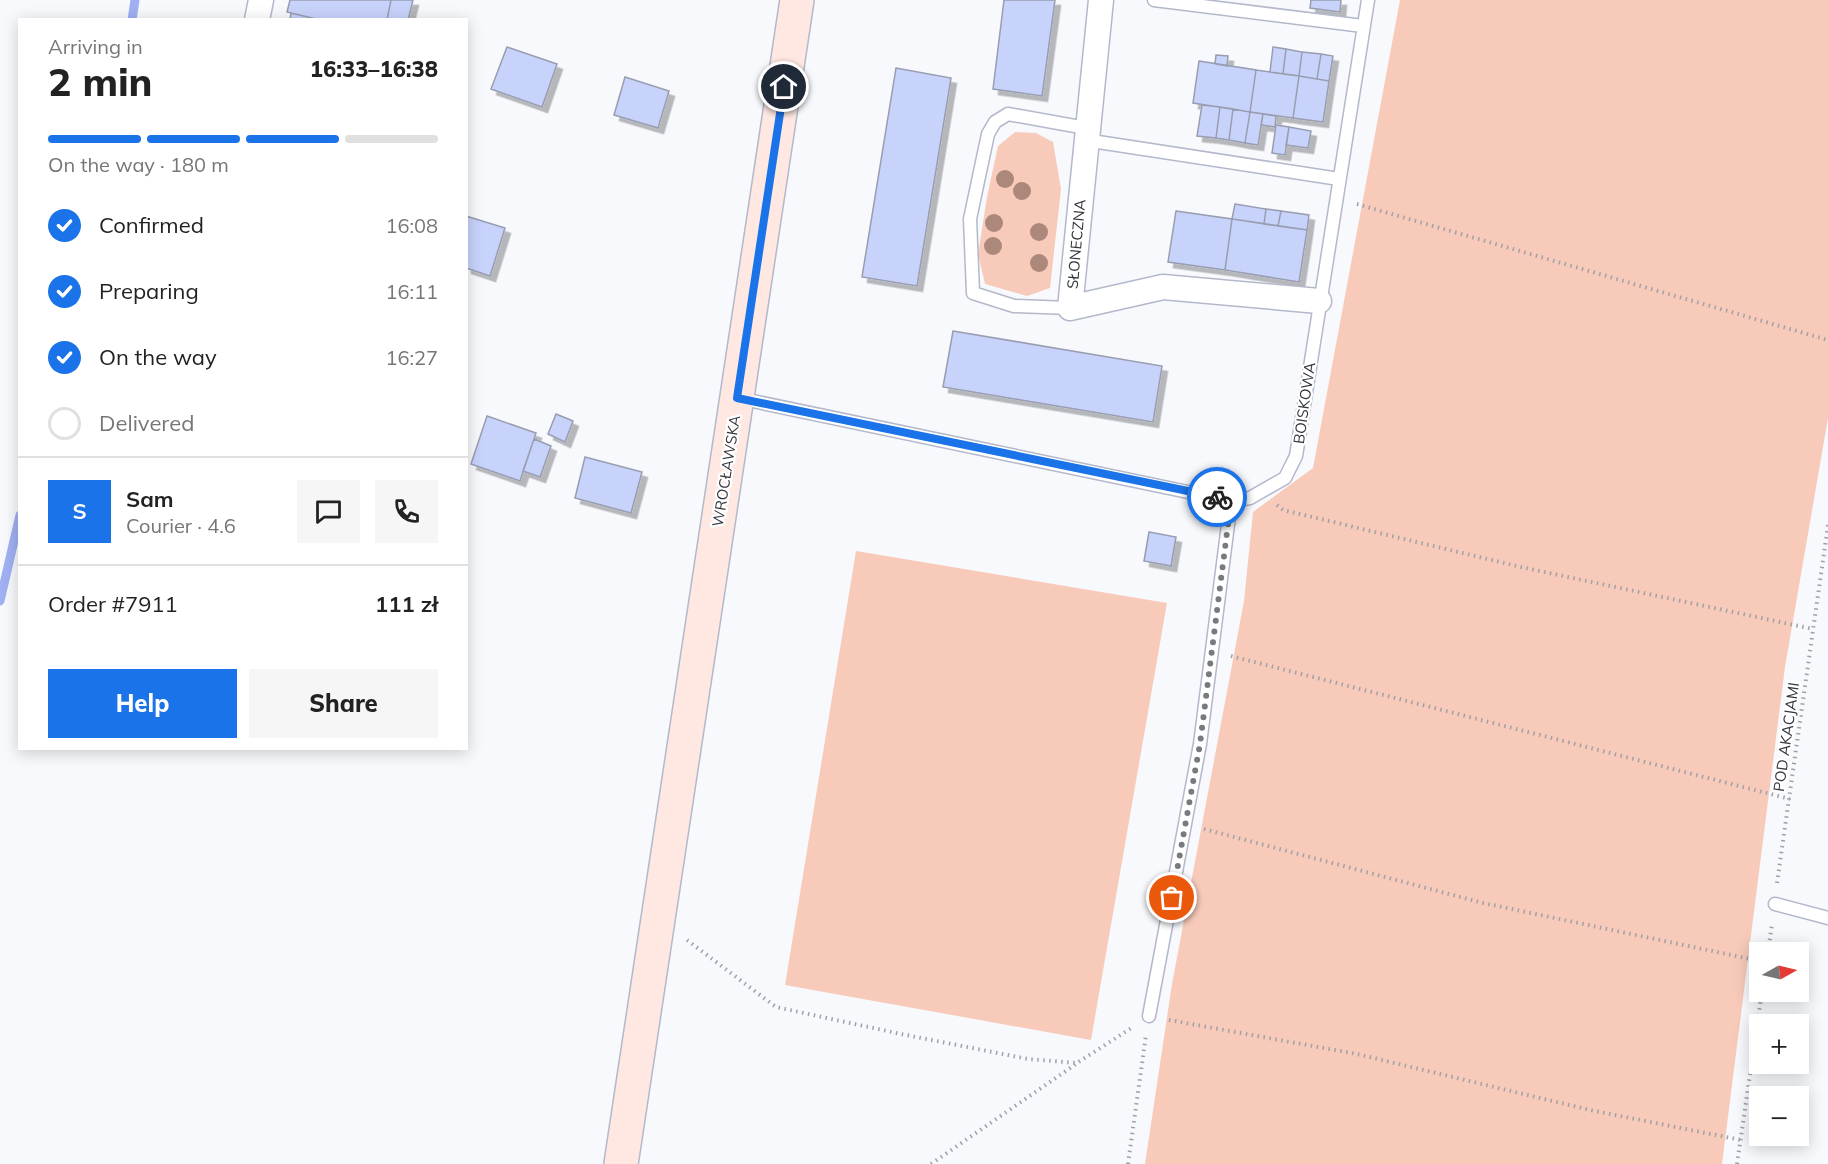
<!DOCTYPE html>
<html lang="en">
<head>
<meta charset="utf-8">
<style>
  body { margin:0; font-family:Mulish,sans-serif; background:#f6f6f6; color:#222; height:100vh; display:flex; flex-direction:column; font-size:22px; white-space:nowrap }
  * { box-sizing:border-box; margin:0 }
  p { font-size:20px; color:#767676 }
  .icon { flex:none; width:33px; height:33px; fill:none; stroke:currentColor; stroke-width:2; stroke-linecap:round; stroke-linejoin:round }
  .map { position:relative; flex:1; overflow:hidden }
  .details { position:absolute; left:18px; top:18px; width:450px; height:732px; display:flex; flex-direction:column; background:#fff; border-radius:0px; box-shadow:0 3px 15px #0003 }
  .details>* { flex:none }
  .needle { width:39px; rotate:82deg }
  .buttons { position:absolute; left:1749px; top:942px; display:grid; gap:12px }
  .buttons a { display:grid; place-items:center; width:60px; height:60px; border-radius:0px; background:#fff; box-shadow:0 3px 15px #0003; font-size:30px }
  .pin { position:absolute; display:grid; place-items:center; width:51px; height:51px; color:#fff; margin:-26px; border:3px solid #fff; border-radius:50%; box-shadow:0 2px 6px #0007 }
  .courier { position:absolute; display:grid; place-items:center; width:60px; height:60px; margin:-30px; border:4px solid #1a73e8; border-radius:50%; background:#fff; color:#222; box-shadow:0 2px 8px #0007 }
  .overview em { font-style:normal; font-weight:800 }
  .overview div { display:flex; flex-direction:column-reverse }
  .overview { display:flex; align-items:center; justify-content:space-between; height:102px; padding:0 30px }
  h1 { font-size:39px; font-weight:800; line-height:45px }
  .bar { display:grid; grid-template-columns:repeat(4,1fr); gap:9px 6px; align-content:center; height:72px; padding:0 30px }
  .bar i { height:8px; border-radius:4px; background:#e0e0e0 }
  .bar .selected { background:#1a73e8 }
  .bar p { grid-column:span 4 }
  .line { display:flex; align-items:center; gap:15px; padding:0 30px; border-top:2px solid #e0e0e0 }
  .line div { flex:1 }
  .round { display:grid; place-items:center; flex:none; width:63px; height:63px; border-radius:0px; background:#f6f6f6 }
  ol { padding:0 30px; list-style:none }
  li { display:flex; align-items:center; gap:18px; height:66px }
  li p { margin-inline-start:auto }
  li .icon { padding:6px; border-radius:50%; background:#1a73e8; color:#fff; stroke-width:4 }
  li:last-child { color:#767676 }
  li i { width:33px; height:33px; border:3px solid #e0e0e0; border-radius:50% }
  .primary-button { display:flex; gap:12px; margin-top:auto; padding:12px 30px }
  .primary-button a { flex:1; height:69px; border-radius:0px; background:#1a73e8; color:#fff; font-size:24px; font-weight:800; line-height:69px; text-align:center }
  .primary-button a+a { background:#f6f6f6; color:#222 }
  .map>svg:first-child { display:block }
</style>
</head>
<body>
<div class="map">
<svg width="1828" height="1164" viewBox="0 0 1828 1164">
  <defs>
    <filter id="shadow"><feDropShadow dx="5.5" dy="5.5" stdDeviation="0" flood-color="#0004"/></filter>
  </defs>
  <rect width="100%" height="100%" fill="#f8f9fd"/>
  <path fill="#f8caba" d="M1400,0H1828V418L1785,667L1722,1164H1145L1172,984L1244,601L1253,512L1313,468Z
    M1015,132L1036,133L1053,142L1061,189L1050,288L1027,296L985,284L978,254L987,197L998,146Z
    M856,551L1167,603L1091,1040L785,985Z"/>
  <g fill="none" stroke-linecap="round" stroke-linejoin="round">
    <path stroke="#a0b0f2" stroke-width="9" d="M132,20L135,0
      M0,601L20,515"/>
  </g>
  <path fill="#c8d3fc" stroke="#989db0" stroke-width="1.5" filter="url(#shadow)" d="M290,0H391L387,20H320L287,12Z
    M391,0H413L408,20H387Z
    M1004,0H1055L1042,96L993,89Z
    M1311,0H1341L1340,12L1310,8Z
    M291,13L320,20H290Z
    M507,47L557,64L542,107L491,89Z
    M1273,47L1286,49L1283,74L1270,72Z
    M1286,49L1302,52L1299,76L1283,74Z
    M1302,52L1321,54L1317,79L1299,76Z
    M1321,54L1333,56L1329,81L1317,79Z
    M1216,55L1228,56L1227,66L1215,64Z
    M1199,61L1256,70L1250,112L1193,103Z
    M896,68L951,78L917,286L862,277Z
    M1256,70L1299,76L1293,118L1250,112Z
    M1299,76L1329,81L1323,122L1293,118Z
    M625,77L669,91L658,128L614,115Z
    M1202,105L1220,107L1216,138L1197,136Z
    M1220,107L1233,109L1229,140L1216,138Z
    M1233,109L1250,112L1245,143L1229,140Z
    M1250,112L1263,114L1258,145L1245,143Z
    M1263,114L1276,116L1275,127L1261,125Z
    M1276,125L1289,127L1285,155L1272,153Z
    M1289,127L1311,131L1308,148L1286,145Z
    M1235,204L1266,209L1264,224L1232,219Z
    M1266,209L1281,211L1278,226L1264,224Z
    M1176,211L1232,219L1225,270L1168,262Z
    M1281,211L1309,215L1307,230L1278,226Z
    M466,216L505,228L490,276L466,268Z
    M1232,219L1307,230L1299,282L1225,270Z
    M953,331L1162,366L1153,422L943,387Z
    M556,414L573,421L565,442L548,434Z
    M487,416L536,433L520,481L471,464Z
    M534,439L551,446L540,477L523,471Z
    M585,457L642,472L631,513L575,498Z
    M1149,532L1176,537L1171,566L1144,561Z"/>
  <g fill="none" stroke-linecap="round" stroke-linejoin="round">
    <g stroke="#b3b8cb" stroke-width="15">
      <path id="service" d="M1154,0L1363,26
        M1085,140L1339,179
        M1070,308L1014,306L973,293L970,219L988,134L995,122L1008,114L1086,128
        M738,398L1231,501L1250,498L1285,478L1296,456L1368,0
        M1775,904L1828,918
        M1149,1016L1200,744L1231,501"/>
    </g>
    <g stroke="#b3b8cb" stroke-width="27">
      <path id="minor" d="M1101,0L1070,308L1163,287L1319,301
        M257,20L261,0"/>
    </g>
    <g stroke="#b3b8cb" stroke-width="36">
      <path id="secondary" d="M621,1164L797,0"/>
    </g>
    <path stroke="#a0a1a7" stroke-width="4" stroke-dasharray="1.5 4.5" stroke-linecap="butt" d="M1357,204L1828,340
      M1277,505L1283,510L1521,567L1813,629
      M1231,656L1790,799
      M1204,829L1483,903L1760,961
      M1777,883L1828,525
      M687,940L776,1007L901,1034L1028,1059L1077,1063L1133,1027
      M1768,952L1772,924
      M1169,1020L1357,1054L1590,1110L1741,1140
      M931,1164L1076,1064
      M1128,1164L1146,1035
      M1737,1164L1762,992"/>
    <use href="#service" stroke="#fff" stroke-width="12"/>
    <use href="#minor" stroke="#fff" stroke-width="24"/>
    <use href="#secondary" stroke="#fee8e1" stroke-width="33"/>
  </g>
  <g fill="#ac887b">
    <circle cx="1005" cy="179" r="9"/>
    <circle cx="1022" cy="191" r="9"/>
    <circle cx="994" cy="223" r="9"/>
    <circle cx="1039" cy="232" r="9"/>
    <circle cx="993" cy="246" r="9"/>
    <circle cx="1039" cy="263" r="9"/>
  </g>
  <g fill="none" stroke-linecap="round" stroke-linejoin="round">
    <path stroke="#797a80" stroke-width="6" stroke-dasharray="0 10.8" d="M1172,898L1200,744L1231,501L1217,497"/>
    <path stroke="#1a73e8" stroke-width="8" d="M784,87L737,398L1217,497"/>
  </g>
  <g text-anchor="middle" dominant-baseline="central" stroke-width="4.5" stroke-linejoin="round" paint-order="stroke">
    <g font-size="15" fill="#34363d" stroke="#fff">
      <text transform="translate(1076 244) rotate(-85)">SŁONECZNA</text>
      <text transform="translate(1304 403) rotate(-82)">BOISKOWA</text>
      <text transform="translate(726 471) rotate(-81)">WROCŁAWSKA</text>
      <text transform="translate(1786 737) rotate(-82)">POD AKACJAMI</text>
    </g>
  </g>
</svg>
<div class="buttons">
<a><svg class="needle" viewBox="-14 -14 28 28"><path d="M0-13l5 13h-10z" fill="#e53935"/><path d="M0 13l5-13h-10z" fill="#767676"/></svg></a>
<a>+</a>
<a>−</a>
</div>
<div class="pin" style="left:1172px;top:898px;background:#ea580c"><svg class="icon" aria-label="bag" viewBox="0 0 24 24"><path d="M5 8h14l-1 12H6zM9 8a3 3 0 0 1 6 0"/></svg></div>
<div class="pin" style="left:784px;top:87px;background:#1f2937"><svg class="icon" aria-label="home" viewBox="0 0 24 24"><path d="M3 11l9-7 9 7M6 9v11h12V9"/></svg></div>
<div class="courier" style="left:1217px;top:497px"><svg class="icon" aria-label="bike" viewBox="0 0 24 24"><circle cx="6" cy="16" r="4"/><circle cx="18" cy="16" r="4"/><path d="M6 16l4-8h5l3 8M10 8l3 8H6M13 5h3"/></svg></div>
<section class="details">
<div class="overview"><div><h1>2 min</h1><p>Arriving in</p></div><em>16:33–16:38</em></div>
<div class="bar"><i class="selected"></i><i class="selected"></i><i class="selected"></i><i></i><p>On the way · 180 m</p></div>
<ol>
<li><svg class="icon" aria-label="check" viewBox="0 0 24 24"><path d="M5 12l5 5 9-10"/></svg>Confirmed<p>16:08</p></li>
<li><svg class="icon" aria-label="check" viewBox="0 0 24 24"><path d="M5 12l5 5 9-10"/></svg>Preparing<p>16:11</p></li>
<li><svg class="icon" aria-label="check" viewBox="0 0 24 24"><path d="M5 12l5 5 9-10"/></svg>On the way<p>16:27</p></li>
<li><i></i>Delivered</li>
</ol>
<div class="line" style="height:108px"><b class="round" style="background:#1a73e8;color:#fff">S</b><div><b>Sam</b><p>Courier · 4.6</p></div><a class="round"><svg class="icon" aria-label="chat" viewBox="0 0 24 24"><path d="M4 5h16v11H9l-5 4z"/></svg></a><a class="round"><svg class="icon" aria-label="phone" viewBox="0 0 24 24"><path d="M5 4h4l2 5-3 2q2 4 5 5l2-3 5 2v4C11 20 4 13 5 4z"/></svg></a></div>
<div class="line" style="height:78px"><div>Order #7911</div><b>111 zł</b></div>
<div class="primary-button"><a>Help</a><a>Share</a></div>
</section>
</div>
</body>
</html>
